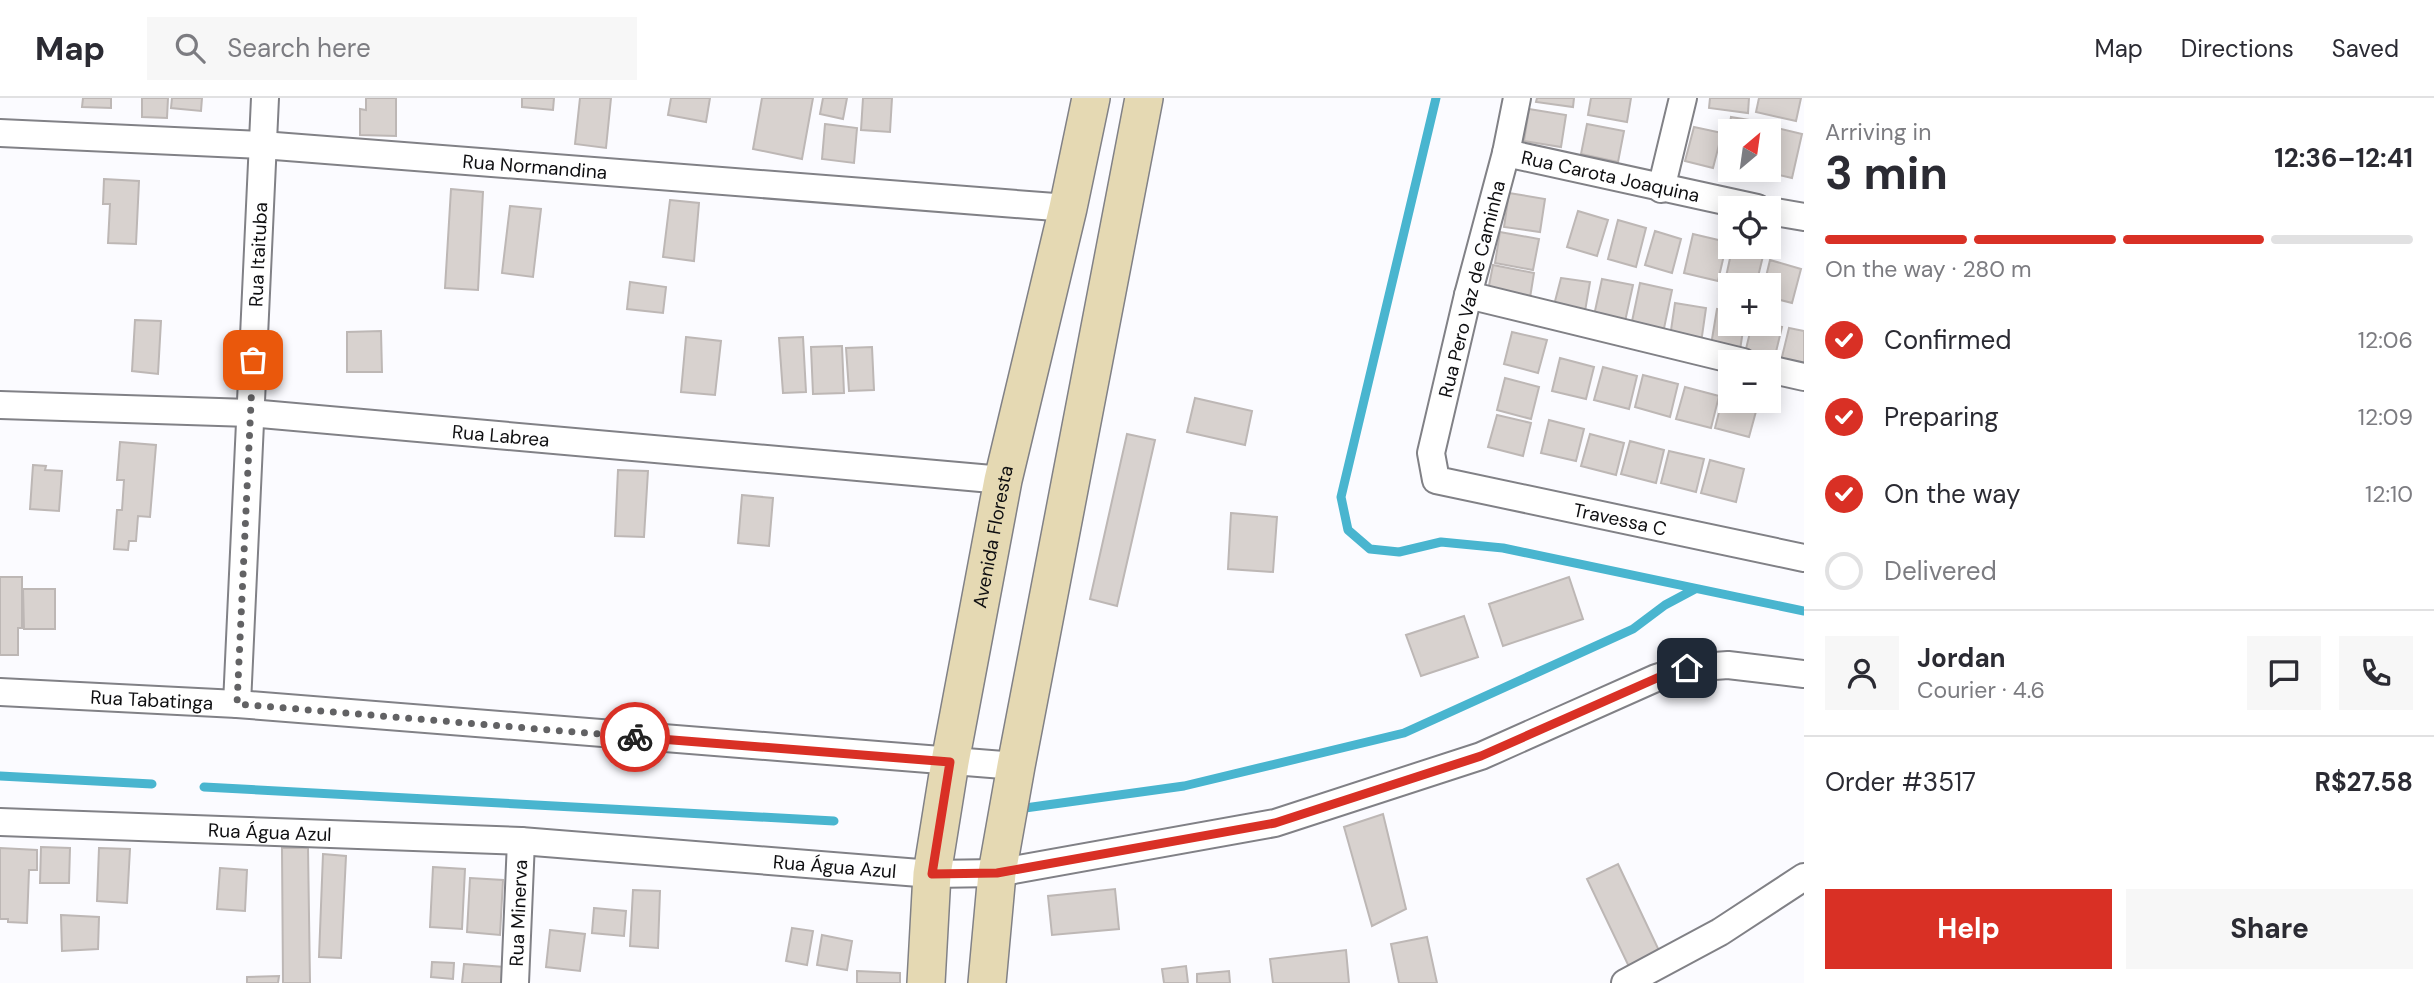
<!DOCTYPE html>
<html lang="en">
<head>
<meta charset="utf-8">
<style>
  body { margin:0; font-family:"DM Sans",sans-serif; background:#f7f7f7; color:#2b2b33; height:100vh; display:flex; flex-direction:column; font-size:26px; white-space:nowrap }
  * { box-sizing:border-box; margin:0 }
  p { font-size:23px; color:#7c7c81 }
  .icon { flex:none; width:38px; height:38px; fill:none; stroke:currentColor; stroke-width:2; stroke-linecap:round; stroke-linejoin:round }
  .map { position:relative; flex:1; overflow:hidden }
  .drawer { display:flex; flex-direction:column; background:#fff; width:630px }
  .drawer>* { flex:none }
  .needle { width:46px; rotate:29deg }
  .buttons { position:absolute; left:1718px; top:21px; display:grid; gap:14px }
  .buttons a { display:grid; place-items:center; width:63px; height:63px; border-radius:0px; background:#fff; box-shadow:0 4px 18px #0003; font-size:35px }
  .pin { position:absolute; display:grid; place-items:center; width:60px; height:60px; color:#fff; margin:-30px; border-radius:14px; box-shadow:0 4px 10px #0006 }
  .courier { position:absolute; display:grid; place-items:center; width:70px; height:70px; margin:-35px; border:5px solid #d93025; border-radius:50%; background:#fff; color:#222; box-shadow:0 2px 9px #0007 }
  .head em { font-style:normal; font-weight:700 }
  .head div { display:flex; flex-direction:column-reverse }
  .head { display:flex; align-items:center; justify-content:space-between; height:119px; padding:0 21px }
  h1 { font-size:46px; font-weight:700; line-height:52px }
  .bar { display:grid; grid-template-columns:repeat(4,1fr); gap:10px 7px; align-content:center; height:84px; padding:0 21px }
  .bar i { height:9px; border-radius:5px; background:#e1e1e2 }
  .bar .on { background:#d93025 }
  .bar p { grid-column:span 4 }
  .line { display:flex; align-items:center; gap:18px; padding:0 21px; border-top:2px solid #e1e1e2 }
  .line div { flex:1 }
  .round { display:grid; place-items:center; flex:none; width:74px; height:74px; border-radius:0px; background:#f7f7f7 }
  ol { padding:0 21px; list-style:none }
  li { display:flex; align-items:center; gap:21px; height:77px }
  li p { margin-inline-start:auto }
  li .icon { padding:7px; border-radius:50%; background:#d93025; color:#fff; stroke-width:4 }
  li:last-child { color:#7c7c81 }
  li i { width:38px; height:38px; border:4px solid #e1e1e2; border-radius:50% }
  .primary-button { display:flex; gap:14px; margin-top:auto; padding:14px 21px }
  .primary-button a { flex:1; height:80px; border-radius:0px; background:#d93025; color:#fff; font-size:28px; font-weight:700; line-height:80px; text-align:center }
  .primary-button a+a { background:#f7f7f7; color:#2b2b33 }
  header { display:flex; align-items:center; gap:42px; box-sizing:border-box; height:98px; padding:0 35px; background:#fff; border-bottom:2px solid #e1e1e2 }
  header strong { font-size:33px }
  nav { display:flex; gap:38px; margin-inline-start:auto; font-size:24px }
  .search { width:490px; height:63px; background:#f7f7f7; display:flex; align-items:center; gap:18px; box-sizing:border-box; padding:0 24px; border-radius:0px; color:#7c7c81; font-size:26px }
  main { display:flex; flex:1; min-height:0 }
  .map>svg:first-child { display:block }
</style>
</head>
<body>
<header>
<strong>Map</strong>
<div class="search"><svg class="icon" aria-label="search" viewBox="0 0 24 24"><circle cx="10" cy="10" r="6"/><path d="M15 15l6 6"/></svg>Search here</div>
<nav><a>Map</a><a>Directions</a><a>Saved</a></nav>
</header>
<main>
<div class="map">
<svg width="1804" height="885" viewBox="0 0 1804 885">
  <rect width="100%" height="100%" fill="#fbfbff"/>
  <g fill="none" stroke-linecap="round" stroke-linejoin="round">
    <path stroke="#49b5cf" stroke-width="9" d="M1436,0L1341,399L1348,432L1370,451L1399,454L1441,444L1503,450L1804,513
      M0,678L152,686
      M204,689L834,723
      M1025,710L1184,688L1404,635L1633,531L1665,507L1695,491"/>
  </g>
  <path fill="#d8d2cf" stroke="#bdb7b5" stroke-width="2" d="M83,0H111V10L82,9Z
    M142,0H168L167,20L142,19Z
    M172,0H202L201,13L171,10Z
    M366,0H396V38L360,37V11L366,12Z
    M522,0H554L553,12L522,9Z
    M580,0H611L606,50L575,46Z
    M671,0H710L706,24L668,17Z
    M762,0H813L802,61L753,51Z
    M823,0H847L843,21L820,16Z
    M863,0H892L890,34L861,32Z
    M1537,0H1574L1573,9L1536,4Z
    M1591,0H1631L1627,24L1588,17Z
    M1710,0H1749L1748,15L1709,10Z
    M1759,0H1801L1796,23L1756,14Z
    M1529,11L1566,17L1561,49L1524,43Z
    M1731,19L1768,25L1767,33H1731V38L1728,37Z
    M825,26L857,30L854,65L822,61Z
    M1587,26L1624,33L1618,64L1581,56Z
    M1694,29L1722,35L1713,70L1685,63Z
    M1773,29L1802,36L1792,80L1762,73L1769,72V44Z
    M104,81L139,83L136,146L108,145L110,106H103Z
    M451,91L483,94L478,192L445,190Z
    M1509,95L1545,101L1540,134L1504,129Z
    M670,102L699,105L694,163L663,159Z
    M510,108L541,111L533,179L502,175Z
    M1578,113L1608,122L1597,158L1567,149Z
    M1618,122L1646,130L1636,169L1608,161Z
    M1655,133L1681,141L1672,175L1645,167Z
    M1500,134L1539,141L1533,172L1495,165Z
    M1693,136L1727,144L1718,183L1684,175Z
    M1732,151L1763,158L1756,187L1724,188Z
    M1770,162L1801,171L1792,205L1769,199V187H1764Z
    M1493,167L1534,175L1529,206L1487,198Z
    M1561,180L1590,184L1584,219L1553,211Z
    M1602,181L1633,187L1624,228L1593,222Z
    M630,184L666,189L663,215L627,211Z
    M1640,185L1672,192L1662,240L1630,233Z
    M1675,205L1706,210L1701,245L1670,239Z
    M1717,211L1731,213V226H1744L1740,252L1711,247Z
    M135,222L161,223L158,276L132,273Z
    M1752,226H1769L1782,229L1774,262L1745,255Z
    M1789,230L1804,233V268L1781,263Z
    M381,233L382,274H347V234Z
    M1512,234L1547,242L1538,275L1504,266Z
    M686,239L721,243L715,297L681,294Z
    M803,239L806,294L783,295L779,240Z
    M842,248L844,295L813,296L811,249Z
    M872,249L874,292L849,293L846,250Z
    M1560,260L1594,269L1586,301L1552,293Z
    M1603,269L1637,278L1629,311L1594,302Z
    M1643,277L1678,286L1670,319L1635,309Z
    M1505,280L1539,289L1531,321L1497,312Z
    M1685,289L1719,298L1711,330L1676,321Z
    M1723,298L1731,300V303L1758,306L1749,339L1715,330Z
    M1195,300L1252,313L1245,347L1187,334Z
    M1497,317L1531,325L1523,358L1488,349Z
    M1549,322L1584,331L1576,363L1541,355Z
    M1127,336L1155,342L1117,508L1090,501Z
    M1590,336L1624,345L1616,377L1581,368Z
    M1630,343L1664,352L1656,385L1621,376Z
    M120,344L156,347L150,419L138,418L136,443H129L128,452L114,451L117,412H122L124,382H117Z
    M1669,353L1704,361L1696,394L1661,385Z
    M1710,362L1744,371L1736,404L1701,395Z
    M33,367L46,368L45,372L62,373L59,413L30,411Z
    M618,372L648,373L644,439L615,438Z
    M742,397L773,400L769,448L738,445Z
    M1231,415L1277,419L1273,474L1228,471Z
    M0,479H22V530H18V557H0Z
    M1569,479L1583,521L1503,548L1489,506Z
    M23,491H55V531H24Z
    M1464,518L1478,559L1421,578L1406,537Z
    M1383,716L1406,811L1372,828L1344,729Z
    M41,749L70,750L69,785H40Z
    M0,750L37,752V772H29L27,825L8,824V821H0Z
    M99,750L130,751L127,805L97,803Z
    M282,750H308L310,885H283Z
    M323,756L346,758L341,860L319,859Z
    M1618,766L1663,861L1632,875L1587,781Z
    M433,769L465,771L462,831L430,829Z
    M220,770L247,772L245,813L217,811Z
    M470,780L503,782L500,837L467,834Z
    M1115,791L1119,831L1052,837L1048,798Z
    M633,792L660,793L658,850L630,848Z
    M594,810L626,813L624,838L592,835Z
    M61,817L99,819L98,851L62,853Z
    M792,830L813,833L807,867L786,863Z
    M550,832L585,836L580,873L546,869Z
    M822,837L852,843L847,872L817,867Z
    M1427,839L1437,885H1399L1391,846Z
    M1346,852L1349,885H1273L1270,861Z
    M432,864L454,865L453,881L431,879Z
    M464,866L505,869L504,885H462Z
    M1186,868L1188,885H1164L1162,871Z
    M857,873L900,875V885H857Z
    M1229,873L1230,885H1197V876Z
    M279,878L278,885H247V879Z"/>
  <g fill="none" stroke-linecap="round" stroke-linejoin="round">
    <g stroke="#818186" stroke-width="30">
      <g id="street">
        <path id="s1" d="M1517,0L1506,55L1468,197L1431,355L1436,382L1804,460"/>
        <path id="s2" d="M0,35L262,47L1068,110"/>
        <path id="s3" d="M1506,55L1757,110"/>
        <path d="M1661,91L1683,0"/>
        <path d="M1769,113L1804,119"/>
        <path d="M1468,197L1743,264"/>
        <path d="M1769,271L1804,279"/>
        <path id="s4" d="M0,307L250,315L1003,382"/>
        <path id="s5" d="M0,594L237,606L1016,668"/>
        <path id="s6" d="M237,606L265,0"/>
        <path id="s7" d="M0,724L521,743L932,776L997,775L1275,725L1481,658L1656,580L1687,570L1728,567L1804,576"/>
        <path id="s8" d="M515,885L521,743"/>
        <path d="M1625,885L1720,834L1804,779"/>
      </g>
    </g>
    <g stroke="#818186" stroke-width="40">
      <g id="secondary">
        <path id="s9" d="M926,885L932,776L950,664L1003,382L1068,110L1091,0"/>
        <path d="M987,885L997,775L1016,668L1144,0"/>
      </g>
    </g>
    <use href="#street" stroke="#fff" stroke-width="26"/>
    <use href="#secondary" stroke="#e5d9b3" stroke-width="37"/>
  </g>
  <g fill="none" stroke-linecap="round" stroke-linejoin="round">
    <path stroke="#626264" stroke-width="7" stroke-dasharray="0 12.6" d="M253,262L237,606L635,639"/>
    <path stroke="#d93025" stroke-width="9" d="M635,639L950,664L932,776L997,775L1275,725L1481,658L1657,580L1687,570"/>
  </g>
  <g text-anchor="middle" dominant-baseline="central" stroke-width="5" stroke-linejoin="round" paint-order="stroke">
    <g font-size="19" fill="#0f0f11" stroke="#fff">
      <text stroke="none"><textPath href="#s2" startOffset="536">Rua Normandina</textPath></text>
      <text stroke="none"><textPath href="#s3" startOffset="107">Rua Carota Joaquina</textPath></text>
      <text stroke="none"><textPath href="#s6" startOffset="450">Rua Itaituba</textPath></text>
      <text transform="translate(1472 191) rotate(-76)">Rua Pero Vaz de Caminha</text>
      <text stroke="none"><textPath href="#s4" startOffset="502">Rua Labrea</textPath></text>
      <text stroke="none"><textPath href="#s1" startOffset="581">Travessa C</textPath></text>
      <text stroke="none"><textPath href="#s9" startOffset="452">Avenida Floresta</textPath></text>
      <text stroke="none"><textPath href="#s5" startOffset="152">Rua Tabatinga</textPath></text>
      <text stroke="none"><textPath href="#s7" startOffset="270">Rua Água Azul</textPath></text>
      <text stroke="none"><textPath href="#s7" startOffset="836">Rua Água Azul</textPath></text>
      <text stroke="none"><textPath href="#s8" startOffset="70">Rua Minerva</textPath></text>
    </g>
  </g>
</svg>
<div class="buttons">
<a><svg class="needle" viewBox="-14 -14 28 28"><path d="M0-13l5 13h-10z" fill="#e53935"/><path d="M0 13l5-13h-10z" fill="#7c7c81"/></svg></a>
<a><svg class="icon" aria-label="locate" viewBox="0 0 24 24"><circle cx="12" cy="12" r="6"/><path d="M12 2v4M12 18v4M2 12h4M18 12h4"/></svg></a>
<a>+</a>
<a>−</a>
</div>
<div class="pin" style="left:253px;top:262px;background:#ea580c"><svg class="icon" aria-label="bag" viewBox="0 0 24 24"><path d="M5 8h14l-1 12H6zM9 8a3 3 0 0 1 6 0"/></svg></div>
<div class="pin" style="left:1687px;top:570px;background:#1f2937"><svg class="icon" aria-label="home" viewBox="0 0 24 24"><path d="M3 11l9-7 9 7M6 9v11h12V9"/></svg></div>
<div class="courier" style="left:635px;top:639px"><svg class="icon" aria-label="bike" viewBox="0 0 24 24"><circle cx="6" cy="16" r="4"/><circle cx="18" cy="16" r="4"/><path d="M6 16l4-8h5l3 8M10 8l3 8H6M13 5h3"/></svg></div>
</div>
<section class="drawer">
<div class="head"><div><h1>3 min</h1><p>Arriving in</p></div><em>12:36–12:41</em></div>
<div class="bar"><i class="on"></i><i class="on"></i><i class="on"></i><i></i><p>On the way · 280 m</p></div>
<ol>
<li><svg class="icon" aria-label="check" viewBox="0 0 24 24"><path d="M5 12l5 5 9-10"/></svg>Confirmed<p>12:06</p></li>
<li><svg class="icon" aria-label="check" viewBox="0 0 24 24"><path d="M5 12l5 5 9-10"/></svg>Preparing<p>12:09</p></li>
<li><svg class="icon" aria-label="check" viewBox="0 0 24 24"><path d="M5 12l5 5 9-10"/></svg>On the way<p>12:10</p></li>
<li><i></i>Delivered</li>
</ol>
<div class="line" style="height:126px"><a class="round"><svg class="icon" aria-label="person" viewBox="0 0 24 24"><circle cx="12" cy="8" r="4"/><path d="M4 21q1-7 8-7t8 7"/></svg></a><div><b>Jordan</b><p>Courier · 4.6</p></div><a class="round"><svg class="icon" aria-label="chat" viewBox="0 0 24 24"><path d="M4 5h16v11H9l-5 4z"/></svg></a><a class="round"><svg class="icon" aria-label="phone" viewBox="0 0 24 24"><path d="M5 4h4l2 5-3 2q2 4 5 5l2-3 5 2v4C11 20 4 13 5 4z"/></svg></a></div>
<div class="line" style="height:91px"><div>Order #3517</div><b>R$27.58</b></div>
<div class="primary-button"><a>Help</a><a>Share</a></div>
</section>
</main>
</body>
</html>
